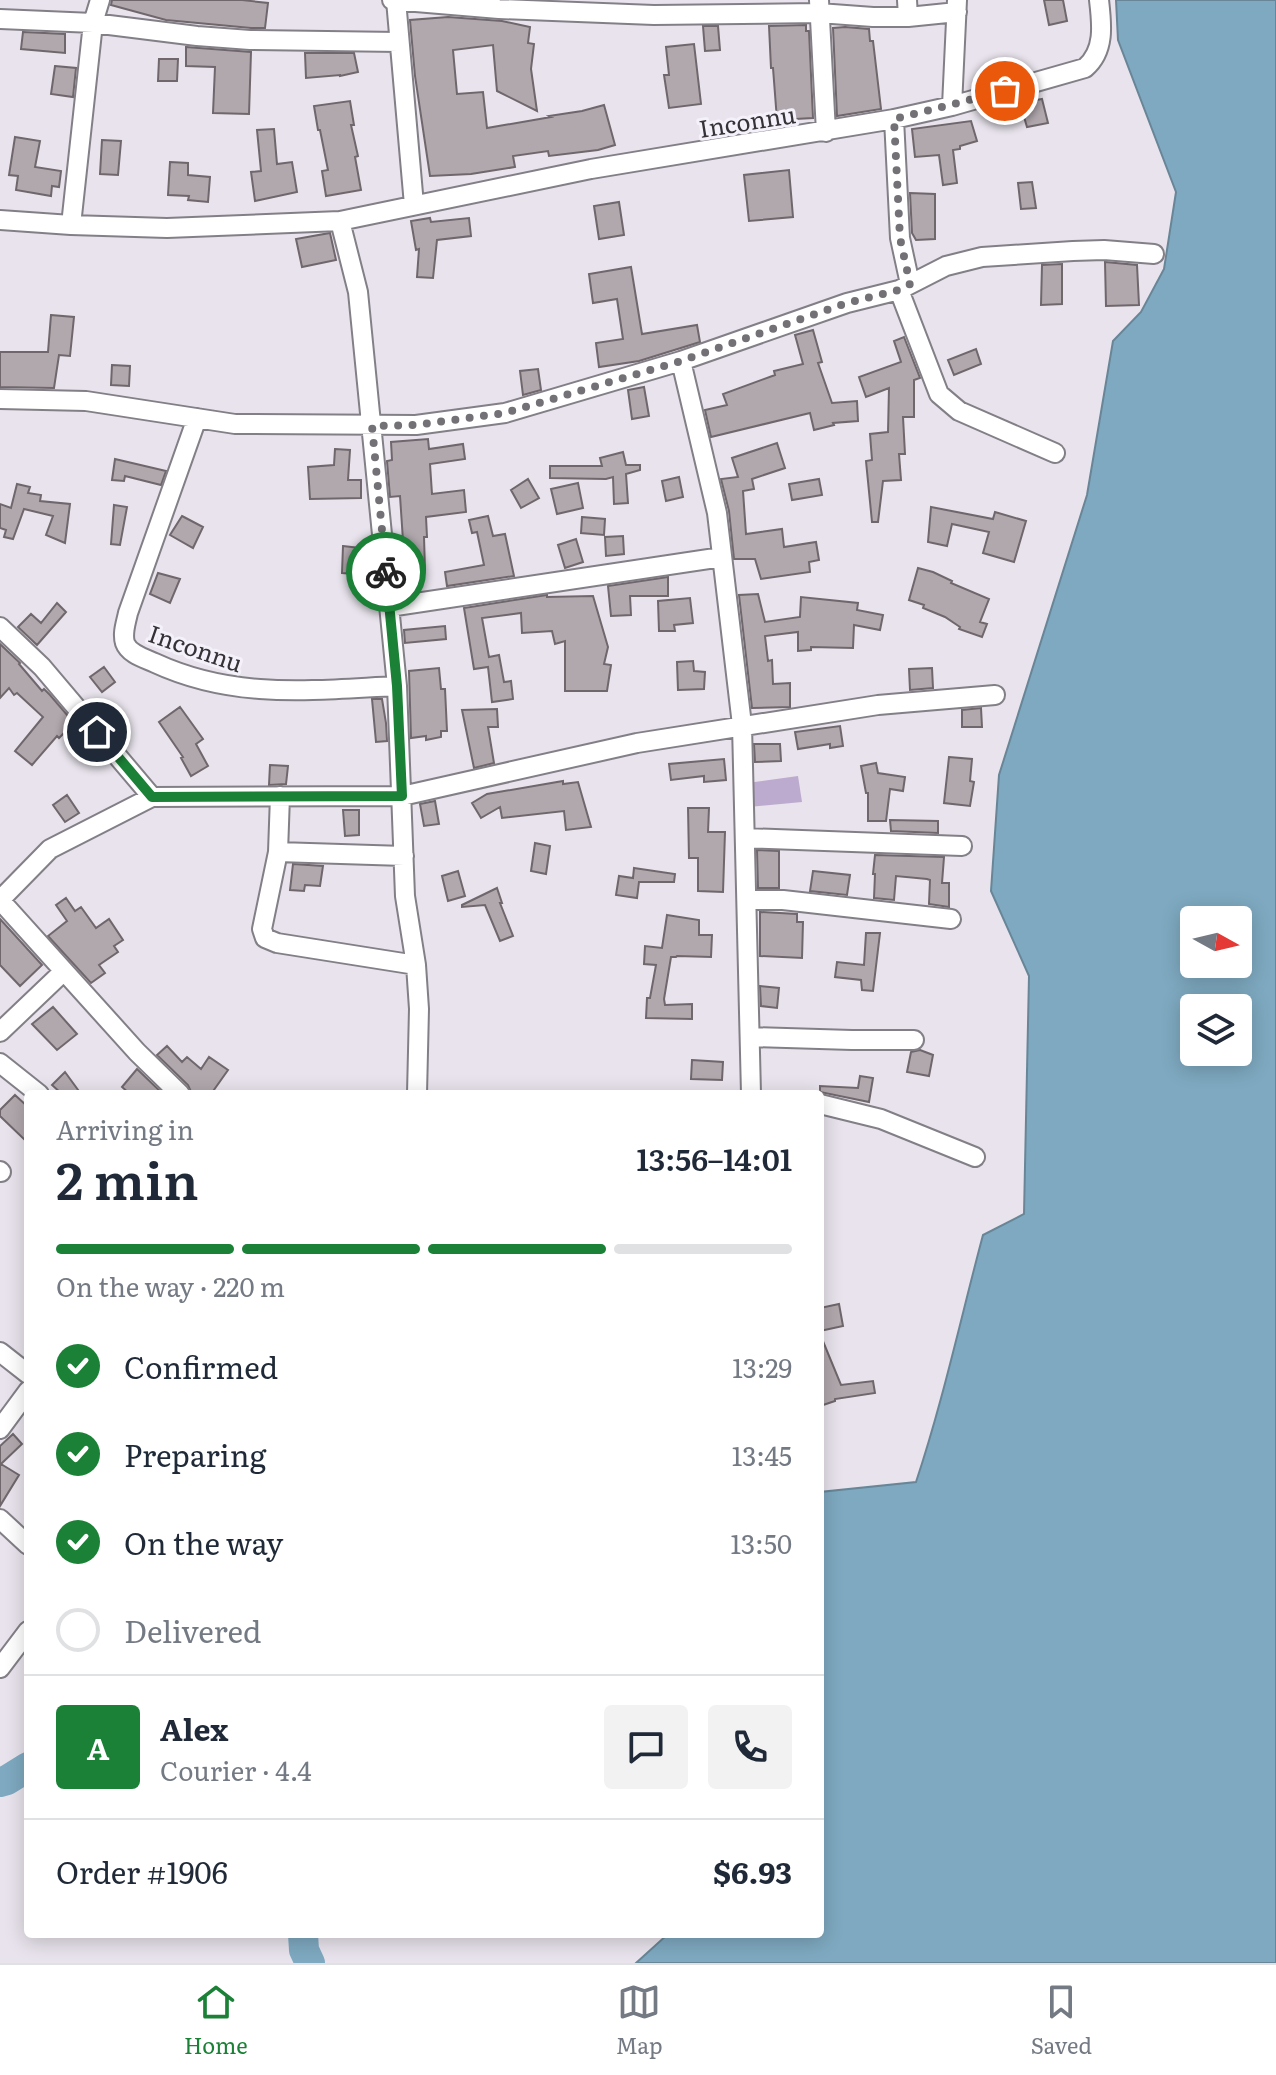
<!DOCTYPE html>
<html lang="en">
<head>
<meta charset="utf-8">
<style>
  body { margin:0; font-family:Literata,serif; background:#f2f2f3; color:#1f2937; height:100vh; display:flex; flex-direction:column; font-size:30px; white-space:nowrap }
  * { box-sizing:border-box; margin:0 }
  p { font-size:26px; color:#747a83 }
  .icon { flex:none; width:44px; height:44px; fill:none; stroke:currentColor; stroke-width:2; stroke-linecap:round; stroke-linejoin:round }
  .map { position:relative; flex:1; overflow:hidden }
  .drawer { position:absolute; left:24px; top:1090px; width:800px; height:848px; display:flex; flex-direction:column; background:#fff; border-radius:8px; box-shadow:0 4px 20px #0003 }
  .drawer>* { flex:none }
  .needle { width:52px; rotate:98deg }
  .fabs { position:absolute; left:1180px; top:906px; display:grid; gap:16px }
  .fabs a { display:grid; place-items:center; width:72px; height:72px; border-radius:8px; background:#fff; box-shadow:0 4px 20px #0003; font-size:40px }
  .pin { position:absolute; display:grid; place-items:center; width:68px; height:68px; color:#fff; margin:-34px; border:4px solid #fff; border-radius:50%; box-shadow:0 2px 8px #0007 }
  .courier { position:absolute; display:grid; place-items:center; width:80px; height:80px; margin:-40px; border:6px solid #1a8136; border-radius:50%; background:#fff; color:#222; box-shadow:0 2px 10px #0007 }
  .summary em { font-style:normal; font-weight:600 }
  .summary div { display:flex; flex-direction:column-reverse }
  .summary { display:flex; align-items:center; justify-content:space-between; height:136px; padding:0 32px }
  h1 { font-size:52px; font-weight:600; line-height:60px }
  .bar { display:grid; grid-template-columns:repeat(4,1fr); gap:12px 8px; align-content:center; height:96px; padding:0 32px }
  .bar i { height:10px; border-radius:6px; background:#e0e1e3 }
  .bar .active { background:#1a8136 }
  .bar p { grid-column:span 4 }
  .line { display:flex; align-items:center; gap:20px; padding:0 32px; border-top:2px solid #e0e1e3 }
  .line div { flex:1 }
  .round { display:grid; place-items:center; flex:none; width:84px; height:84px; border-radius:8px; background:#f2f2f3 }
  ol { padding:0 32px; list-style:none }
  li { display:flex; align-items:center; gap:24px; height:88px }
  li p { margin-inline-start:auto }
  li .icon { padding:8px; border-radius:50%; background:#1a8136; color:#fff; stroke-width:4 }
  li:last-child { color:#747a83 }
  li i { width:44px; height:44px; border:4px solid #e0e1e3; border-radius:50% }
  .dock { display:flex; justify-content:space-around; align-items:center; height:112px; border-top:2px solid #e0e1e3; background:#fff; font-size:22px; color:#747a83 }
  .dock a { display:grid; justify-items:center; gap:4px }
  .dock .active { color:#1a8136 }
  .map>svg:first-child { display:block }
</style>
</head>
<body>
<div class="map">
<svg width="1276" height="1963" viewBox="0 0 1276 1963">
  <rect width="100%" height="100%" fill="#e8e3ec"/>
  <path fill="#bdaacf" d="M798,776L802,802L749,807L747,783Z"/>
  <path fill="#7ea9c0" stroke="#688697" stroke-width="2" fill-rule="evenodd" d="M1116,0H1276V1963H636L668,1934H820V1492L916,1482C943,1401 961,1317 983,1235L1024,1214L1029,976L991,891L999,775L1087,495L1113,341L1141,312L1164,269L1176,192L1118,40ZM1194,920H1238V964H1194ZM1194,1008H1238V1052H1194Z"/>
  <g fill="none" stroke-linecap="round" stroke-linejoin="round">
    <path stroke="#7ea9c0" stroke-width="30" d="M0,1782L7,1780L28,1767
      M303,1934L304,1950L310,1963"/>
  </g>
  <path fill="#b1a8ad" stroke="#6f676b" stroke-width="2" d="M112,0H242L268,3L265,28H251L166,20L111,5Z
    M1044,0H1063L1067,21L1049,25Z
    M448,17L502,21L530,27L528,43L534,44L531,69L537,111L497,91L493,45L453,50L457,94L483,92L487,128L551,117L549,116L582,111L604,105L615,145L598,150L549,156L548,151L513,156L515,167L471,174L430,176L415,76L410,20Z
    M806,25V31H809L813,118L777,120L773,68H771L769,26Z
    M703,26H718L720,50L705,51Z
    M845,27L869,29L870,41H873L881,109L837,116L833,28Z
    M23,32L65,34V53L21,49Z
    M694,44L701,104L669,108L664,75H669L666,47Z
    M186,47L251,52L249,114L213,113L215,67L186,66Z
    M305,53H354L358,72L340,76V75L306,78Z
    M159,59H178L177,81H158Z
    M55,66L76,68L73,97L51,94Z
    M1042,99L1048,123L1027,127L1020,103Z
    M350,101L354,125H351L358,156L355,157L361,190L326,196L322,171L328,170L320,130H318L314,106Z
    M971,121L977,141L960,146V149L953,150L957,183L943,185L939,155L915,157L912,129Z
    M274,129L277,164L292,162L297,192L255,201L251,172L261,171L257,130Z
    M15,137L40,141L35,167L61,171L59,187L52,186L51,196L16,190L18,176L9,175Z
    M102,140L121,141L118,175L100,174Z
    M170,162L188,163V175L210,177L208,202L188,200L189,196L168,195Z
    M789,170L793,217L749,221L744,175Z
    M1032,182L1036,208L1021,209L1018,183Z
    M910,193L935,194V239L916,240L912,233Z
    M619,202L624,235L599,239L594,206Z
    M430,218L431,222L469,218L471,236L437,240L433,278L417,277L419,249L416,250L411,221Z
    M330,233L336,260L302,267L296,239Z
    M1105,262L1137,265L1139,305L1106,306Z
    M1062,264V304L1041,305L1042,265Z
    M631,267L642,334L697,325L700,342L639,361L599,367L596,343L623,339L617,299L593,303L589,274Z
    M51,315L74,317L70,356L59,355L54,388L0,387V352H48Z
    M813,330L822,362L818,363L832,403L857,401L858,421L833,423L834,425L814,430L810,413L711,437L705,410L727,405L723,394L775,375L774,371L803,364L795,335Z
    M904,337L920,378L914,380V417H903L905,454H899L901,480L883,481L878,522H872L866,461L872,460L870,434L888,432L889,388L866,397L859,377L901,362L894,341Z
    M976,349L981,364L954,375L948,360Z
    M112,365L130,366L129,386L111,385Z
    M538,369L541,390L523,395L520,371Z
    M644,387L649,416L632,419L628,390Z
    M428,439L429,449L463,444L465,459L430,464L432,494L464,490L466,512L426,517L427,537H424L425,570H405L400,496L390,497L387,461L392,460L391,442Z
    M777,443L785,468L752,479L754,489L743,491L746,534L782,529L784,547L816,542L819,560L809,562L810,572L761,579L755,559H734L729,511L721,479L738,477L732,458Z
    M335,449L350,450L348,480H361V498L310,499L308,467L334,465Z
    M623,452L626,465H640V470L626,474L628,503L614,504L613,477L606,479L550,478V466H602L600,458Z
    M115,459L166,471L161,485L125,476L124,481L112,480Z
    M679,477L683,497L666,501L662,481Z
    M528,479L539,498L521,508L511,490Z
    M819,479L822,495L792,500L789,484Z
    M578,483L583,508L557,514L551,489Z
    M17,484L30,487L28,493L41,495L40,501L70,504L65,543L46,535L53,516L24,509L13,539L4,537L6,530L0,528V504L11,508Z
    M114,505L127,507L120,545L111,544Z
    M931,507L993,519L995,512L1026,521L1014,562L983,553L989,532L952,524L947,546L928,542Z
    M182,516L203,527L193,548L170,535Z
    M488,516L493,536L505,534L514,576L447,586L445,572L484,565L477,532L472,533L469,520Z
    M582,517L605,519L604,535L581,533Z
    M623,536L624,554L606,556L605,537Z
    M576,539L583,562L565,568L558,545Z
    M343,546L368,549L367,575L342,573Z
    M918,568L933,572L952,581L951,583L989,599L980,622L987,624L982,637L959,629L960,627L945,617L923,608L924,605L909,600Z
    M158,573L180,579L170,603L150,594Z
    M668,577V596H630L631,615L611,616L608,586Z
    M758,594L765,622L800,617L801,597L858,603L857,610L883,615L880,630L854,625L853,648L811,647V650L798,651V632L765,636L768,661L772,660L773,684L790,683V707L752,708L739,595Z
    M547,595V597L593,596L608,647L604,664L611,665L607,691H565V641L555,644L552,631L522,633L521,613L482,618L489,657L499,655L504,682L511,681L513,699L492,702L488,667L474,669L464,608Z
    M690,598L693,623L674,625L675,631H659L658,601Z
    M57,603L66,612L37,645L18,627L31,614L41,623Z
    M445,626L446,639L405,643L404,630Z
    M0,644L20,663L19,664L42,691L44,689L50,695L74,723L59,738L57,736L32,765L15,751L43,717L17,693L14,695L9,688L0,698Z
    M693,661L694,671L705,672L704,689L678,690L677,662Z
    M104,667L115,682L102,692L90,677Z
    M439,668L441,689H445L447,731H441V737L426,740V736L411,738L409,671Z
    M932,668L933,688L910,690L909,669Z
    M372,699H382L386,723L387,741L376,742Z
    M180,707L203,739L196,744L208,766L191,776L181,758L183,757L159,722Z
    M981,708L982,727H962V710Z
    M497,709L498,727H488L494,763L474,768L462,710Z
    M840,726L843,746L830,748V744L798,749L795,732Z
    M754,744H780L781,761L755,762Z
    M949,757L972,759L970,781L974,782L970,806L944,803Z
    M724,759L726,780L704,782V776L671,780L669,764Z
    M876,763L878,773L905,777L903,791L890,789L886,821H868V793H866L861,766Z
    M270,765L288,766L286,784L269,785Z
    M563,781V784L578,782L591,827L566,830L564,811L502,818L500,807L481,818L472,803L487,794Z
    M67,795L79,813L65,822L53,805Z
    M435,801L439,824L424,826L420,804Z
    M688,808H709L708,832H725L723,892L698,891V858H689Z
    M343,810H359V835L345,836Z
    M890,820L938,821V833L891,831Z
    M535,843L550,846L546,874L531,871Z
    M757,850L779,851V888H758Z
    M875,855L944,857L942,883H949V907L929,904L930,880L927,879L896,876L894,900L874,898L875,874H873Z
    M293,864L323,866L320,886L305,885L304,891L290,890Z
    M634,868L675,874L674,882H639L637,898L616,895L619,876L633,878Z
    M458,871L465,896L448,901L442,876Z
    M813,871L850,875L847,895L810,891Z
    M497,888L502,903H500L513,936L500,941L485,905L462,907V905Z
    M66,898L75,911L81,907L96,928L109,919L123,940L114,946L118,952L99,965L105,973L91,983L48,936L67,921L56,905Z
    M760,912L797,914V922H803L802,958L760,956Z
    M667,915L699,920V935H712L711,957L677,956L676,957H671L664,999L665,1005L692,1004V1019L646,1018L647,998H650L656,965L644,964L645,946L662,948Z
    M0,919L42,965L20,986L0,965Z
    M866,933H880L873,991L862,990L861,980L835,977L837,962L864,965Z
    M760,986L779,988L777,1008L761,1006Z
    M53,1007L77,1034L57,1050L32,1024Z
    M167,1046L182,1062L187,1057L201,1069L209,1057L228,1070L211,1094H192L188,1085L157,1055Z
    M920,1050L933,1055L929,1076L907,1072L911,1052Z
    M692,1060L723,1062L722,1080L691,1079Z
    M137,1069L163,1094H130L122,1087Z
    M65,1072L81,1094H62L52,1085Z
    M860,1076L873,1078L869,1102L820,1092V1086L858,1088Z
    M15,1095L28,1107V1143L0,1116V1110Z
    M839,1304L843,1326L820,1331V1308Z
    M820,1334L841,1385L873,1381L875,1393L835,1399V1401L820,1406Z
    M13,1434L22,1444L1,1464L19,1475L0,1506V1446Z"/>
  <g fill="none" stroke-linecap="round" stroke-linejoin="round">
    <g stroke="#837f87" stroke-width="22">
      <path id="minor" d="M392,0L499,9L654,15L819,13L873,17H908
        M396,0L414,205
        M819,0L826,132
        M907,0L908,17L957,12
        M0,19L93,23L197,36L250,40L399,42
        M952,106L957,0
        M894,119L900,238L910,284
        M0,220L71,225L167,228L340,221L591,169L894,119L952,106L1085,68C1105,51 1102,25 1099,0
        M340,221L358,292L397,686L405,896L416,965L419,1009L417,1094
        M71,225L93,23L100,0
        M899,290L939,394L959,411L1055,453
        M681,361L717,513L742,725L751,1094
        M0,399L86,401L235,424L416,425L505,413L681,361L847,303L899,290L946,266L982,257L1073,251L1104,250L1154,254
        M197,418L128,613C126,623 122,633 125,643C129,654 144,658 155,663C235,700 312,690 397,686
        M389,607L722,557
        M0,627L42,667L152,797
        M280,796L278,852L404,856
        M745,838L962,846
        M278,852L262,929L265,938L277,943L416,965
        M0,900L50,849L152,797L402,796L637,743L878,705L995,695
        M0,900L137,1052L180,1094
        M747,900H783L951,919
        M0,1032L64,971
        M750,1037L852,1040H914
        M0,1063L39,1094
        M820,1104L881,1119L975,1157
        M0,1171L1,1172
        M0,1352L28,1374
        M0,1429L28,1391
        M0,1519L28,1545
        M0,1668L28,1631"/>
    </g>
    <use href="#minor" stroke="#fff" stroke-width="18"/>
  </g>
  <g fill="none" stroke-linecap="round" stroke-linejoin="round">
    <path stroke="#747176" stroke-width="8" stroke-dasharray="0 14.4" d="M386,572L372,426L416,425L505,413L681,361L847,303L899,290L910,284L900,238L894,119L1005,91"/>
    <path stroke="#1a8136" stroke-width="10" d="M97,732L152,797L402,796L397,686L386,572"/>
  </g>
  <g text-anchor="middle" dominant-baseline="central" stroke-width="6" stroke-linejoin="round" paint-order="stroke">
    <g font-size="24" fill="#353337" stroke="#f5f1fa">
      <text transform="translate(747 120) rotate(-9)">Inconnu</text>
      <text transform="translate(196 647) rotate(19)">Inconnu</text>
    </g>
  </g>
</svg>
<div class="fabs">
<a><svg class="needle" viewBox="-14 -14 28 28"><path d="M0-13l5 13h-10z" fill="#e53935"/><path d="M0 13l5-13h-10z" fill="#747a83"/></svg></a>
<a><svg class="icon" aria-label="layers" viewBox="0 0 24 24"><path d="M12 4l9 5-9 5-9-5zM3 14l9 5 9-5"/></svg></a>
</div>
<div class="pin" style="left:1005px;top:91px;background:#ea580c"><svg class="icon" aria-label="bag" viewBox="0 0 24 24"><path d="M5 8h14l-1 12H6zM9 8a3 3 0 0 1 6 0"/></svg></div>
<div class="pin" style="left:97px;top:732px;background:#1f2937"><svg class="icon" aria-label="home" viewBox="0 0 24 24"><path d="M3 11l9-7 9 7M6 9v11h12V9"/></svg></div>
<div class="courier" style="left:386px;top:572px"><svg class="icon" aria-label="bike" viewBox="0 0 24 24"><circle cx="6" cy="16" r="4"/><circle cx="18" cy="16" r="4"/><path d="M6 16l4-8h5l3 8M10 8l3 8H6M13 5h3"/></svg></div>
<section class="drawer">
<div class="summary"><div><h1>2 min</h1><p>Arriving in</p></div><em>13:56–14:01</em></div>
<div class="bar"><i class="active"></i><i class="active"></i><i class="active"></i><i></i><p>On the way · 220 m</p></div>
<ol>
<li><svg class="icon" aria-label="check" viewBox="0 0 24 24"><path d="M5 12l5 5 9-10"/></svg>Confirmed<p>13:29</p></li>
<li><svg class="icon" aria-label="check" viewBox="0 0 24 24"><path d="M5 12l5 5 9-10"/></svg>Preparing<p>13:45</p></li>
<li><svg class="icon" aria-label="check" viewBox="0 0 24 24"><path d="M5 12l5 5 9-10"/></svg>On the way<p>13:50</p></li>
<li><i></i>Delivered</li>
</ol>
<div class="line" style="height:144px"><b class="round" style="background:#1a8136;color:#fff">A</b><div><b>Alex</b><p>Courier · 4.4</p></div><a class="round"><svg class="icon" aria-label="chat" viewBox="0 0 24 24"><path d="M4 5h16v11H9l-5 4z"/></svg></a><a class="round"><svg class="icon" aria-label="phone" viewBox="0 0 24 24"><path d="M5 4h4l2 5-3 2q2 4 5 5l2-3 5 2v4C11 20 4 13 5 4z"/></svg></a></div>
<div class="line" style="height:104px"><div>Order #1906</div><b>$6.93</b></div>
</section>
</div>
<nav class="dock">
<a class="active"><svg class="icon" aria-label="home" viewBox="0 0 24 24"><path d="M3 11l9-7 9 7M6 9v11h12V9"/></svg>Home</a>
<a><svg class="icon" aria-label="map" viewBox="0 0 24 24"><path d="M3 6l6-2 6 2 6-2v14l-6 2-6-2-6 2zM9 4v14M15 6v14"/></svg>Map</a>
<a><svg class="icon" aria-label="saved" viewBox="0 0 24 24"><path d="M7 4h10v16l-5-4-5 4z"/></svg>Saved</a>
</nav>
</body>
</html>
